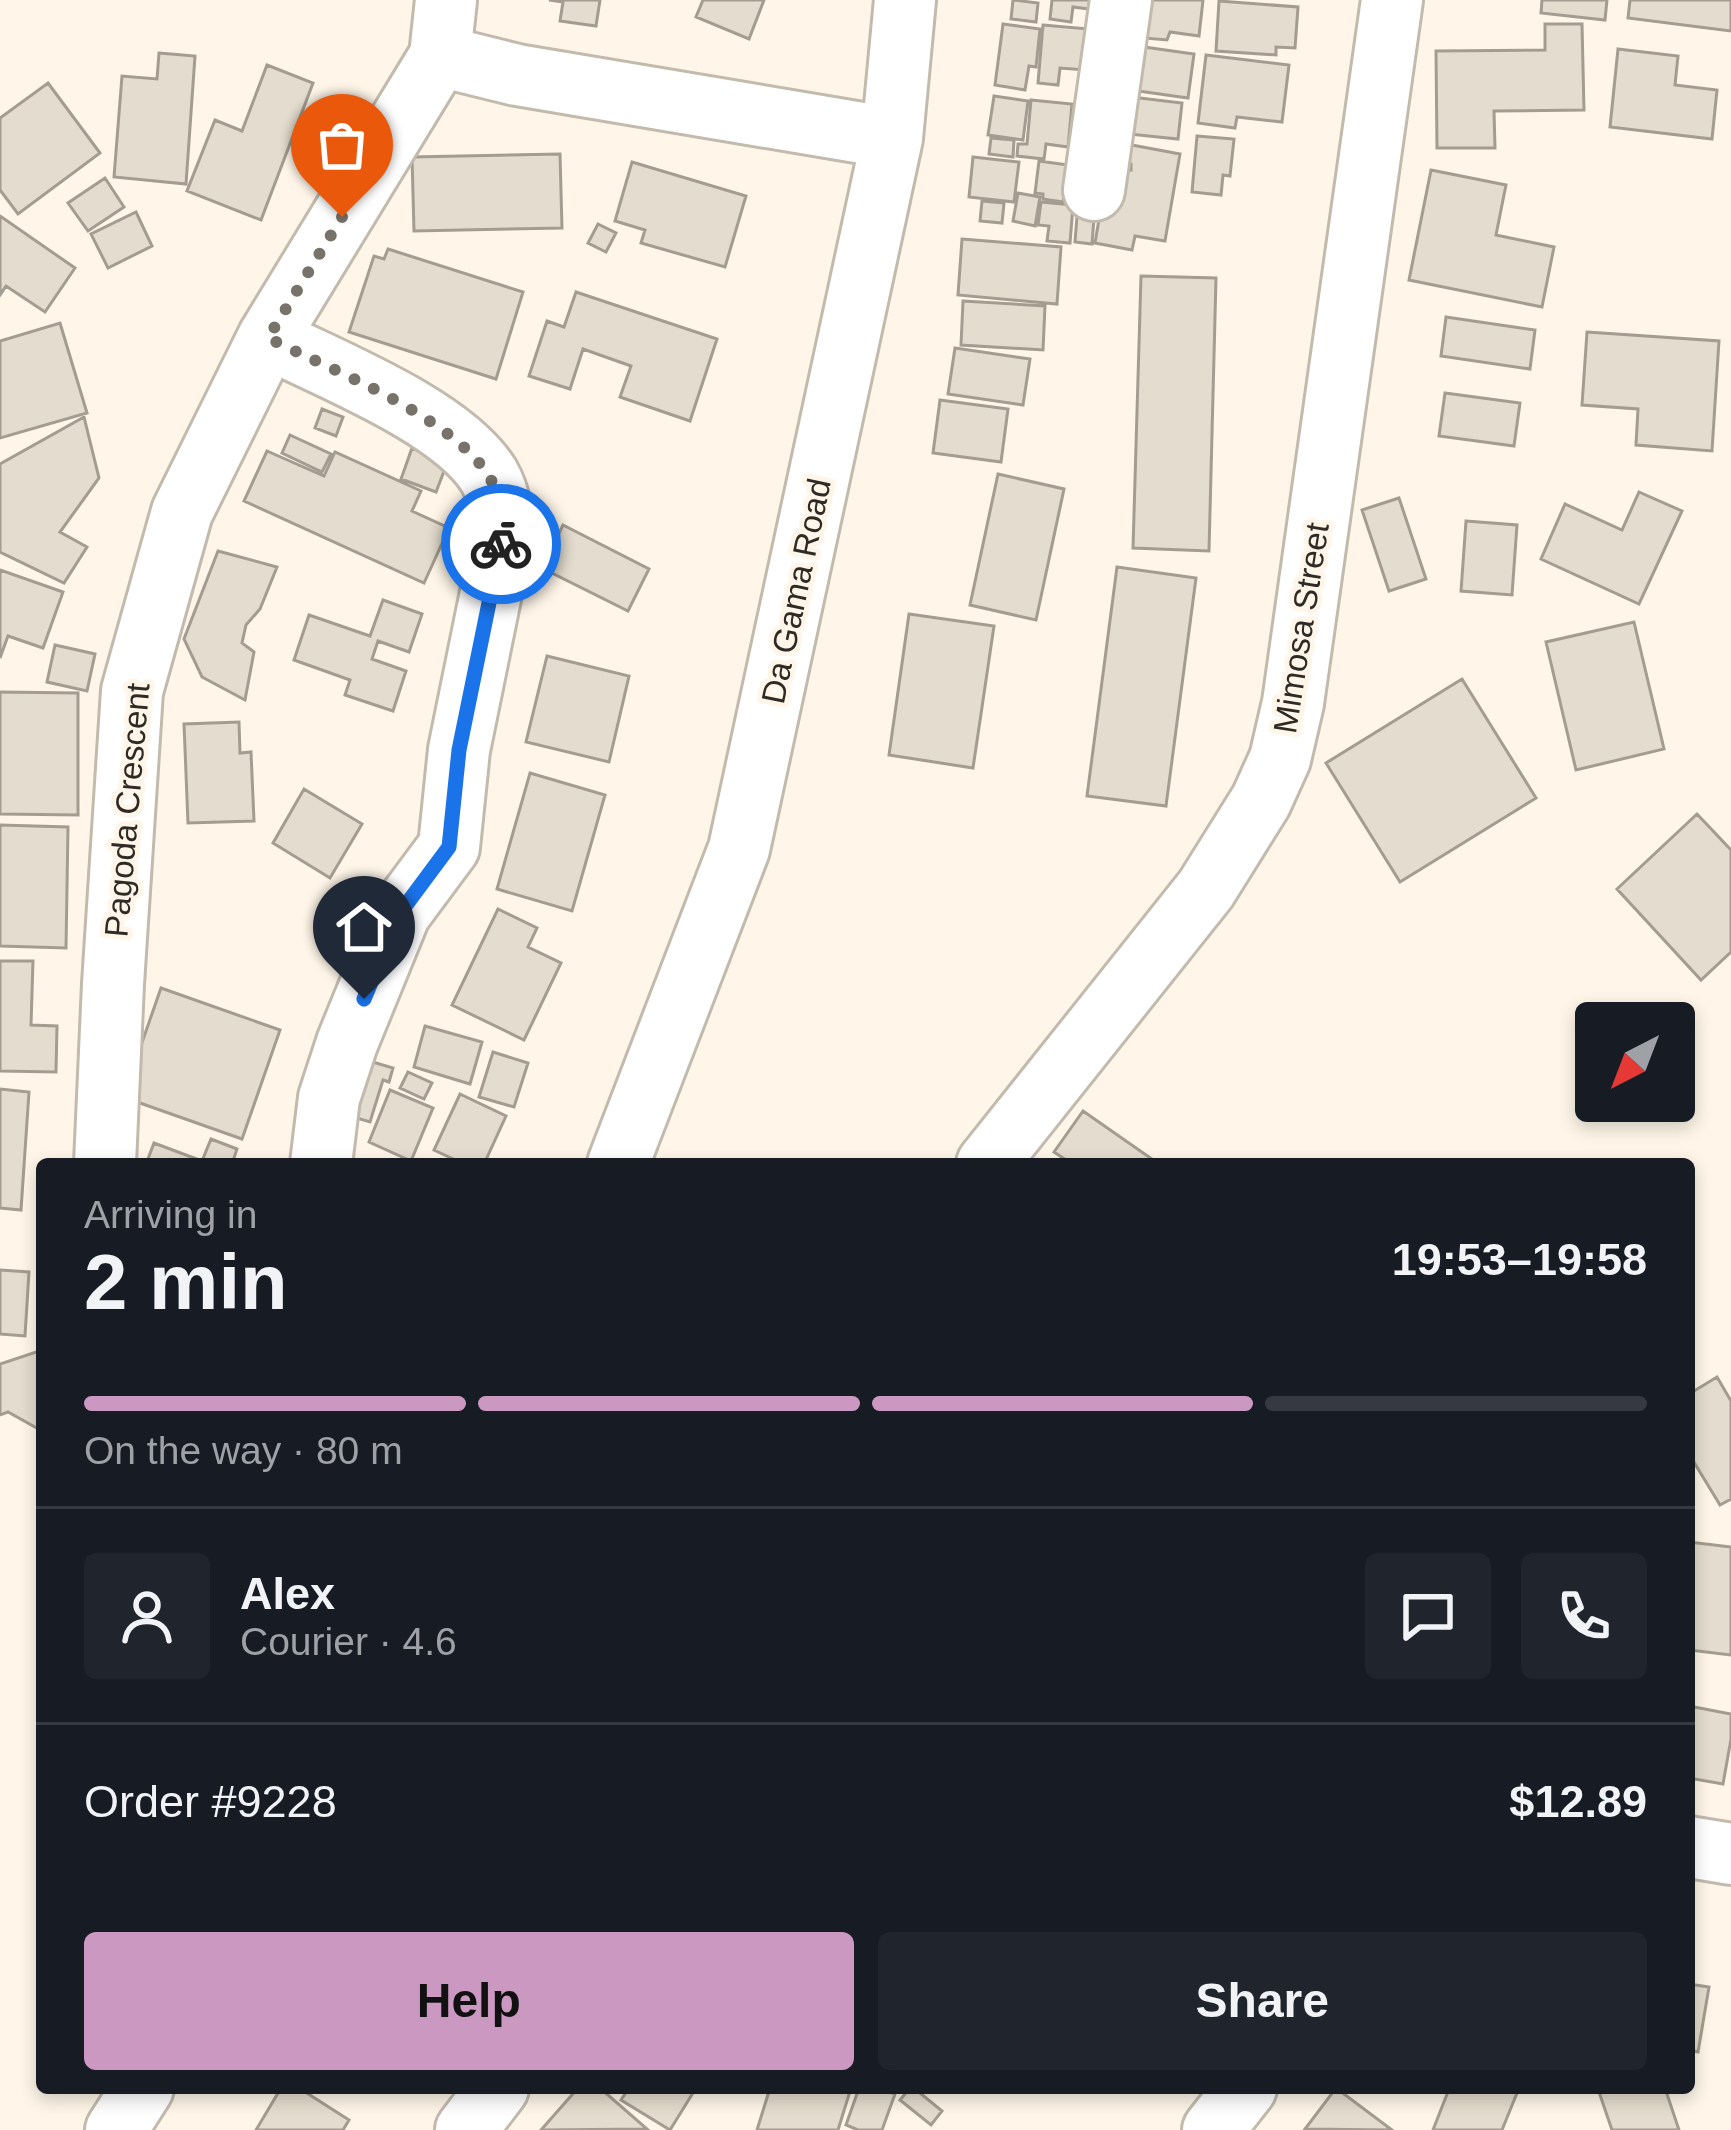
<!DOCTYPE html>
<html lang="en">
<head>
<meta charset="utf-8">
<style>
  body { margin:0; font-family:Helvetica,sans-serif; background:#20242c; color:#f1f3f6; height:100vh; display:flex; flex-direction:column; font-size:45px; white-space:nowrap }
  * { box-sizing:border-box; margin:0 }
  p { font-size:39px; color:#9ea1a6 }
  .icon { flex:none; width:66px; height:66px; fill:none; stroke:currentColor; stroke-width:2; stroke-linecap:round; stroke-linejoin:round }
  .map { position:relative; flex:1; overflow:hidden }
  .drawer { position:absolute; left:36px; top:1158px; width:1659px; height:936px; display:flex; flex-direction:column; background:#171b24; border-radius:12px; box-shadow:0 6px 18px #0003 }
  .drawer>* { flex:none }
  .needle { width:78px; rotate:222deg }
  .buttons { position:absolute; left:1575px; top:1002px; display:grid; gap:24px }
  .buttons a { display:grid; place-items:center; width:120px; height:120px; border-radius:12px; background:#171b24; box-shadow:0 6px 18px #0003; font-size:60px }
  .pin { position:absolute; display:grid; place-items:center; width:102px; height:102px; color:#fff; margin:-123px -51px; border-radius:50% 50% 50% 0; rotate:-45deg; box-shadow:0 0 12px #0007 }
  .pin .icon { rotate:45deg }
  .courier { position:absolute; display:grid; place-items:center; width:120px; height:120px; margin:-60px; border:9px solid #1a73e8; border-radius:50%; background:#fff; color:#222; box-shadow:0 3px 15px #0007 }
  .head em { font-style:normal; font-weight:700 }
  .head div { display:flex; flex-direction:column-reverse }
  .head { display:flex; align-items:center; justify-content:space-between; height:204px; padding:0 48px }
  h1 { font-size:78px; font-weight:700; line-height:90px }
  .bar { display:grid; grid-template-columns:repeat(4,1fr); gap:18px 12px; align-content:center; height:144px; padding:0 48px }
  .bar i { height:15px; border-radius:9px; background:#363941 }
  .bar .selected { background:#cb98c2 }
  .bar p { grid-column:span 4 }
  .line { display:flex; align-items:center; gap:30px; padding:0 48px; border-top:3px solid #363941 }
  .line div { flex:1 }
  .round { display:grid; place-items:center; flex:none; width:126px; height:126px; border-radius:12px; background:#20242c }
  .cta { display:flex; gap:24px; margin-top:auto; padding:24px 48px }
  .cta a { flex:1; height:138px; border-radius:12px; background:#cb98c2; color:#111; font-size:48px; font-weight:700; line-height:138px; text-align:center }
  .cta a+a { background:#20242c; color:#f1f3f6 }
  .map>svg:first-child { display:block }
</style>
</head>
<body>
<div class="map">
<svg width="1731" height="2130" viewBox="0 0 1731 2130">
  <rect width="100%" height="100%" fill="#fff6e9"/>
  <path fill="#e4dcce" stroke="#a49c90" stroke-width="3" d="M549,0H600L596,26L560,21L563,2Z
    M703,0H764L749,39L696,17Z
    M1013,0L1038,3L1036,22L1011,19Z
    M1052,0H1090L1089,9L1073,7L1071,22L1050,19Z
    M1137,0H1203L1199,36L1170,32L1167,40L1132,37Z
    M1542,0H1607L1605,20L1541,13Z
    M1630,0H1731V31L1628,18Z
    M1219,1L1298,7L1295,48L1276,47V55L1216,51Z
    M1003,24L1040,29L1036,67L1029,66L1025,90L995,85Z
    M1545,24H1582L1584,110L1494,111L1495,148H1437L1436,51L1545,50Z
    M1043,25L1089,29L1085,70L1060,68L1058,85L1038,83Z
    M1130,45L1194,54L1188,98L1124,89Z
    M1618,49L1678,56L1675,85L1717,90L1712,139L1610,127Z
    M159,53L195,56L186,184L114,177L122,76L157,79Z
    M1206,55L1289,65L1282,122L1237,117L1235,128L1198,123Z
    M267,65L313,83L261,220L187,191L215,120L242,131Z
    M48,83L100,153L18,214L0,190V118Z
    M994,96L1028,101L1023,140L988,135Z
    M1123,96L1182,103L1178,139L1119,133Z
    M1031,100L1072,104L1068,147L1046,144L1044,159L1017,156L1018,144H1027Z
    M1197,136L1234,139L1230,176L1223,175L1221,195L1192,192Z
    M991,138L1014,140L1013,157L989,154Z
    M1116,142L1180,154L1165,241L1135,236L1132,250L1095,243L1108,166L1131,170V164L1113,160Z
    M560,154L562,228L414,231L412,157Z
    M973,157L1019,162L1014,202L969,197Z
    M1039,161L1068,165L1063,202L1043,199V194L1035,193Z
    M632,162L746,196L725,267L641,243L645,230L615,221Z
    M1431,170L1506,185L1496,235L1554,247L1542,307L1409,280Z
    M105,178L124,207L88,231L68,203Z
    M1018,193L1040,197L1035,226L1013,221Z
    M982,201L1004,203L1002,223L980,221Z
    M1041,202L1073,205L1070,243L1047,241L1049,226L1038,225Z
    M1078,204L1095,205L1092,244L1075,242Z
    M136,212L152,246L108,268L91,234Z
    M0,216L75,268L45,312L6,286L0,295Z
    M598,224L616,233L606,252L588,243Z
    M962,239L1061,247L1057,304L958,295Z
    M388,249L523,292L496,379L349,332L374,256L384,259Z
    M1141,276L1216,278L1209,551L1133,548Z
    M576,292L717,339L690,421L620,397L631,366L583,349L570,389L529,376L547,321L564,327Z
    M963,301L1045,306L1043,350L961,345Z
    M1446,317L1535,330L1530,369L1441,356Z
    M60,323L87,413L0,438V341Z
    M1587,332L1719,341L1712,451L1636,445L1638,409L1582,405Z
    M955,348L1030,359L1023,405L948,394Z
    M1445,393L1520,403L1514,446L1439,436Z
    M940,400L1008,409L1001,462L933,453Z
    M322,409L343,417L336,436L315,428Z
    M84,417L99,478L60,532L87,547L64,583L0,552V464Z
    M290,435L331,454L322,472L282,453Z
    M412,448L448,461L436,492L401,479Z
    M267,451L324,476L335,452L421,491L412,511L449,528L424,583L244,501Z
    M998,474L1064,489L1036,620L970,605Z
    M1639,492L1682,511L1639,604L1541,559L1565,504L1622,530Z
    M1399,498L1426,579L1389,591L1362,510Z
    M1466,521L1517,525L1512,595L1461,591Z
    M563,525L649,569L628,611L542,568Z
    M218,551L277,567L260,609L246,625L242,643L254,652L245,700L202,677L184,639Z
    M1117,567L1196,578L1166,806L1087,796Z
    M0,570L63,592L43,648L8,636L0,658Z
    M383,600L422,614L409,652L378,641L372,659L406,671L393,711L345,695L350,680L294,660L309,615L370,636Z
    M909,614L994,626L973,768L889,755Z
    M1634,622L1664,749L1576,770L1546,642Z
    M55,645L95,654L87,691L47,682Z
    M547,656L629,676L609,762L526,742Z
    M1462,679L1536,798L1400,882L1326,763Z
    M0,692L78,693V815L0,814Z
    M239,722L240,753L251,752L254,821L188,823L184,724Z
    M530,773L605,795L572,911L497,889Z
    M304,789L362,824L330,878L273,843Z
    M1697,814L1731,850V952L1701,980L1617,889Z
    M0,825L68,827L66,948L0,946Z
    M498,909L537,928L528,947L561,963L524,1040L452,1005Z
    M0,961H33L31,1025L57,1026L56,1072L0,1071Z
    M161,988L280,1030L242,1139L123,1097Z
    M425,1026L482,1042L470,1084L414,1067Z
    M493,1052L528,1063L514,1107L479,1097Z
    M366,1060L393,1068L389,1082L383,1080L370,1122L350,1116Z
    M408,1072L432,1083L424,1099L400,1088Z
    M0,1089L29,1092L21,1210L0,1208Z
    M390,1090L433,1108L411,1161L369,1142Z
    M460,1094L506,1116L484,1164H464L434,1150Z
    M1083,1111L1159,1164H1072L1054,1152Z
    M211,1139L237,1149L232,1164H146L154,1143L202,1161Z
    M0,1270L29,1272L25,1336L0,1334Z
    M42,1350V1431L8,1412L0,1415V1364Z
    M1717,1377L1731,1401V1499L1720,1505L1689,1454V1394Z
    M1689,1542L1731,1547V1655L1689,1650Z
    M1689,1706L1731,1714V1739L1723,1784L1689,1778Z
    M1689,1984L1709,1987L1698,2052L1689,2050Z
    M281,2088H299L349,2120L343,2130H256Z
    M578,2088H600L647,2129L541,2130Z
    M629,2088H696L670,2130L621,2100Z
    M770,2088H851L838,2130H757Z
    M859,2088H877L895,2094L882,2130H858L846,2125Z
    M910,2088H914L942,2111L931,2125L900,2100Z
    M1336,2088L1392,2130L1305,2129Z
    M1446,2088H1519L1502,2130H1433L1449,2089Z
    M1612,2088H1665L1679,2130H1612L1599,2092Z"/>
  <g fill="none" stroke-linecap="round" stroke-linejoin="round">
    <g stroke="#c2baad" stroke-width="66">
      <path id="minor" d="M440,56L517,75L892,138
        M1094,190L1121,0
        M268,338C330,369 453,417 489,476C501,497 502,516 502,539L459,750L449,847L400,913L347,1043L329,1098L321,1164
        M105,1164L113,984L132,691L182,512L268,338L440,56L446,0
        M618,1164L739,849L892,138L905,0
        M987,1164L1206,889L1261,801L1280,759L1293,703L1392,0
        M1689,1847L1731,1854
        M116,2130L143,2088
        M466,2130L498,2088
        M1213,2130L1246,2088"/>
    </g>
    <use href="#minor" stroke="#fff" stroke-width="60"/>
  </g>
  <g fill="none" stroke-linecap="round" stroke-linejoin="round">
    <path stroke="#77726a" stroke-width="12" stroke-dasharray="0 21.6" d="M342,217L268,338C332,370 446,414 487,473C501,495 504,519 501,544"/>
    <path stroke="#1a73e8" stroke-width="15" d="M364,999L400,913L449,847L459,750L501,544"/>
  </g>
  <g text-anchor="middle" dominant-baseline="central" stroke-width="10" stroke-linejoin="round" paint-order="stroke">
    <g font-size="33" fill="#2e2b26" stroke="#fff6e9">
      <text transform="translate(796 591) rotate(-78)">Da Gama Road</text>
      <text transform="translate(1301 628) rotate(-81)">Mimosa Street</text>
      <text transform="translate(127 810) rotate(-85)">Pagoda Crescent</text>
    </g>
  </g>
</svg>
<div class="buttons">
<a><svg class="needle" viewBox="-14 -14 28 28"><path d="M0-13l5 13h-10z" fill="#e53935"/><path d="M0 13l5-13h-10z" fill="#9ea1a6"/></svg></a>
</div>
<div class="pin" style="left:342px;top:217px;background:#ea580c"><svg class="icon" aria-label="bag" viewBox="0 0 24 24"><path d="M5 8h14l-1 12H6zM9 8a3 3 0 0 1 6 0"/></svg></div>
<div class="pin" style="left:364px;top:999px;background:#1f2937"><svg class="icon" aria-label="home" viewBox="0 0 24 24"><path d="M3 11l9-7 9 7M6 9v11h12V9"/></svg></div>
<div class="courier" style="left:501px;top:544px"><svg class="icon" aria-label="bike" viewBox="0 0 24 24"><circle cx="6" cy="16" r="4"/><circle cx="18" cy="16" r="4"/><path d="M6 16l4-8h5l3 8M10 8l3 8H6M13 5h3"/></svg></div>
<section class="drawer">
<div class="head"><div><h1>2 min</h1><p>Arriving in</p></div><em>19:53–19:58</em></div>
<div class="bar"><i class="selected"></i><i class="selected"></i><i class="selected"></i><i></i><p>On the way · 80 m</p></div>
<div class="line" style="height:216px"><a class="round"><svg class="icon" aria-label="person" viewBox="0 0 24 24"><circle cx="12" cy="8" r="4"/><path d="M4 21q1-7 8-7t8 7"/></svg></a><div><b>Alex</b><p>Courier · 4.6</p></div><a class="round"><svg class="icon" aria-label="chat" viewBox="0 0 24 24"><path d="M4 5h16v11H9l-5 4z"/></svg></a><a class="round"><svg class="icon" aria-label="phone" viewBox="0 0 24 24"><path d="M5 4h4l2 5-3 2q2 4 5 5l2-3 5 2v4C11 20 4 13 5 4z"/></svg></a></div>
<div class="line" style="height:156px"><div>Order #9228</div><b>$12.89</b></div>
<div class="cta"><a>Help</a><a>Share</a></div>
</section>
</div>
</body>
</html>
